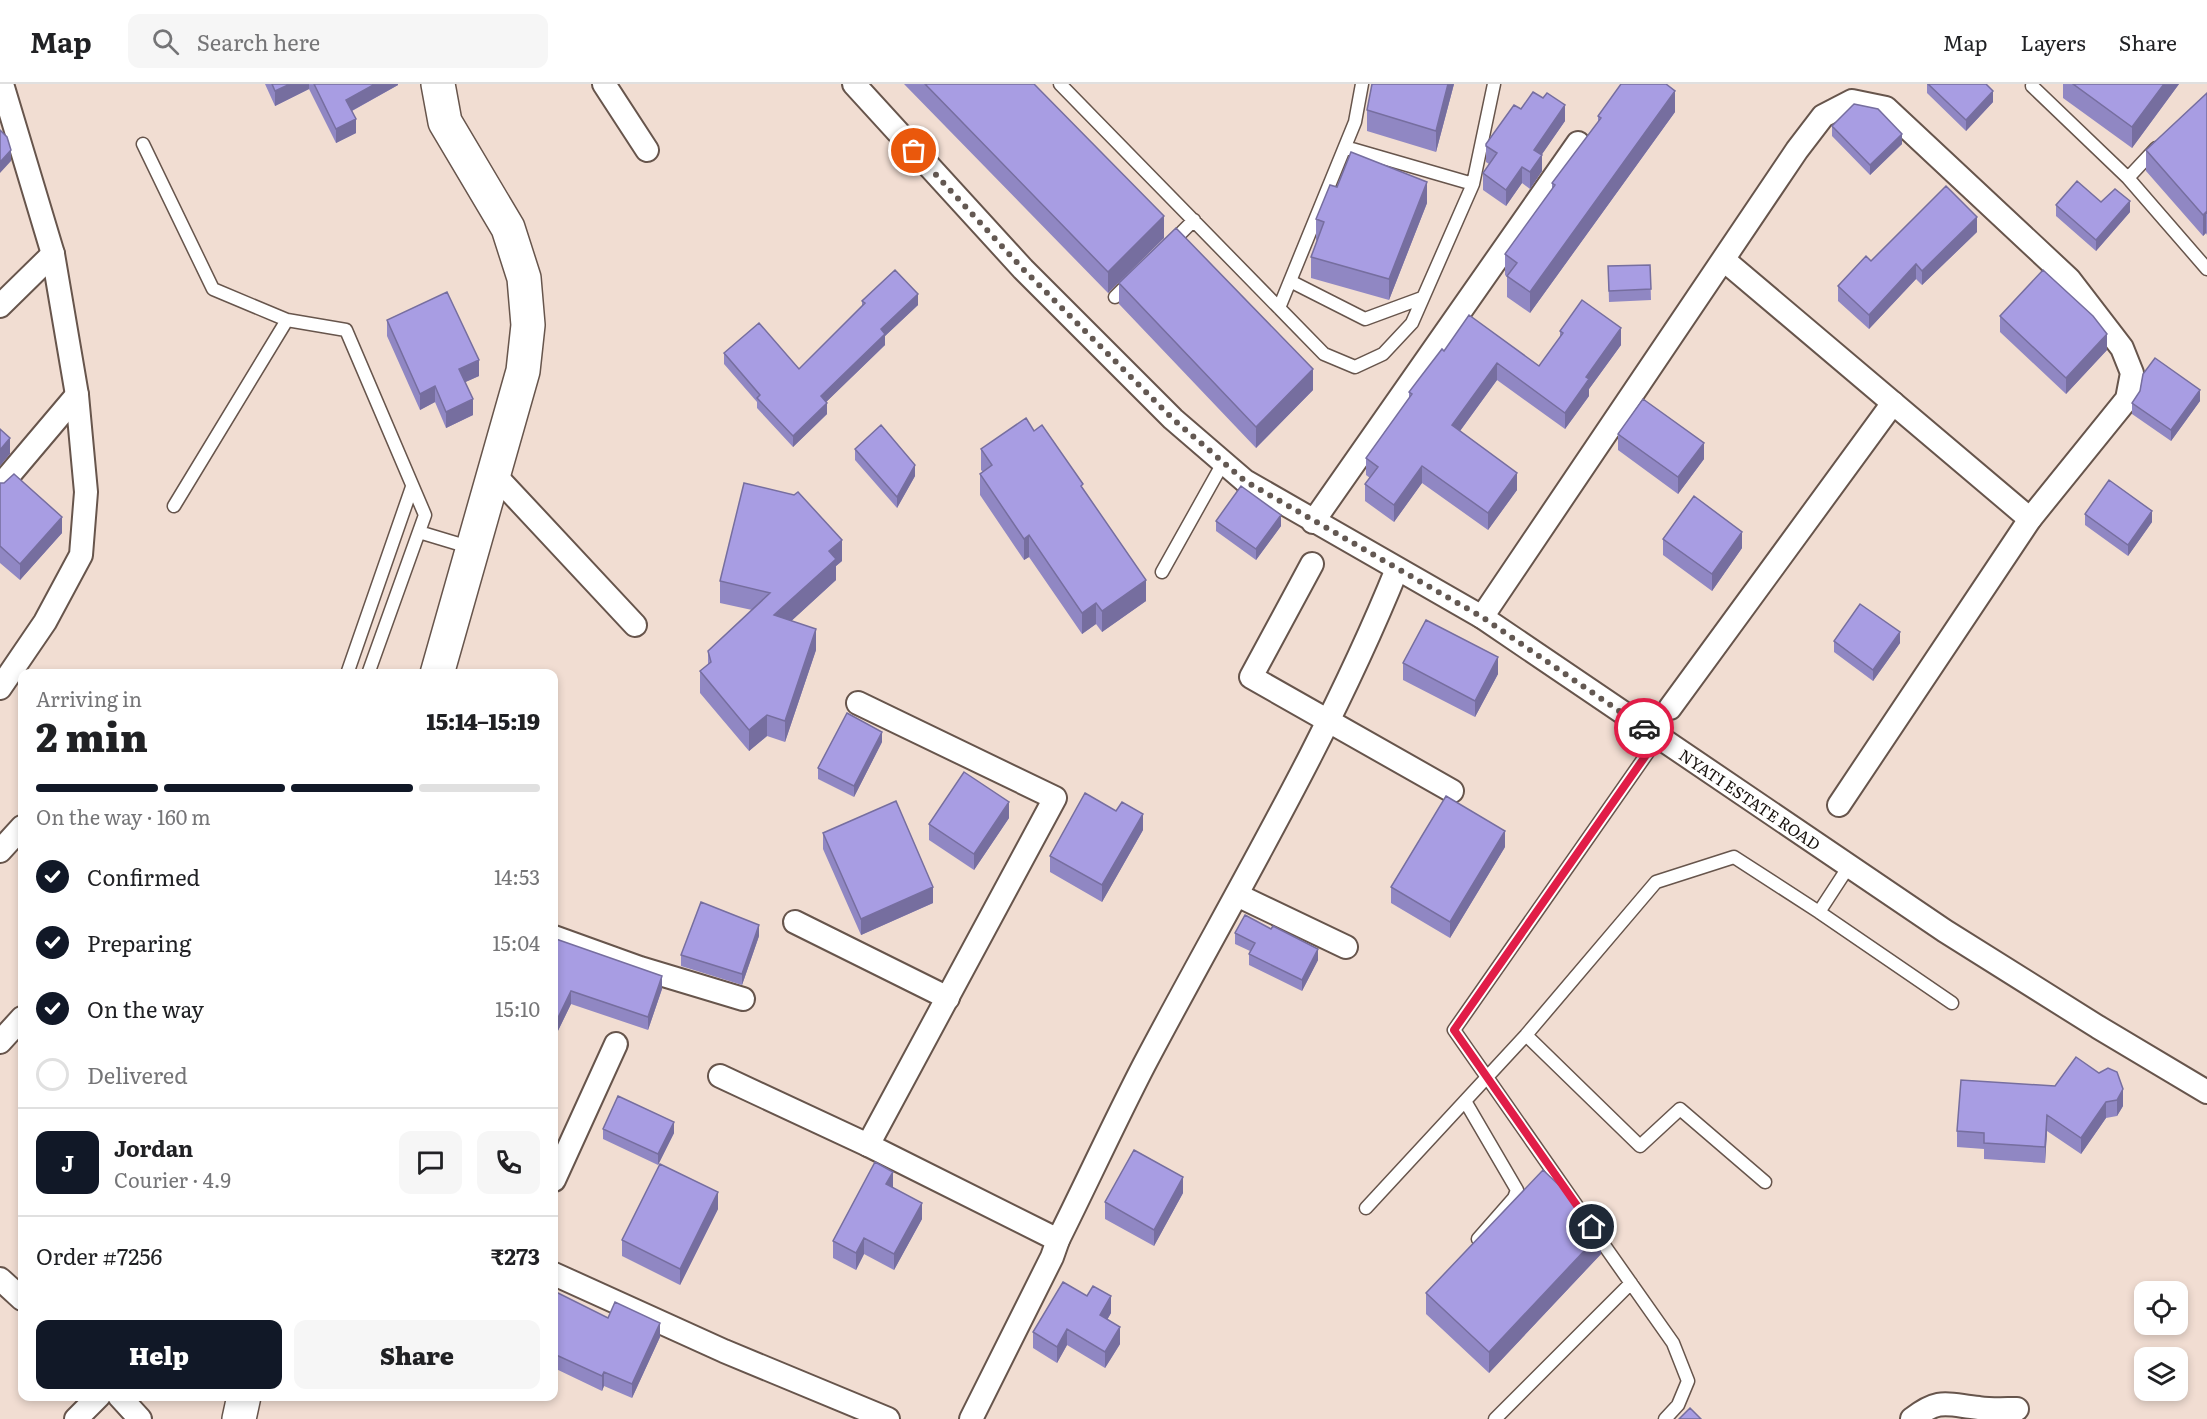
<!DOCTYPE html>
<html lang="en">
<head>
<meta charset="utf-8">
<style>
  body { margin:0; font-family:Literata,serif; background:#f6f6f6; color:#202124; height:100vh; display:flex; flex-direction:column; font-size:22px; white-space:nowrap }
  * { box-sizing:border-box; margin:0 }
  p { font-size:20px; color:#757577 }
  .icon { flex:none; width:33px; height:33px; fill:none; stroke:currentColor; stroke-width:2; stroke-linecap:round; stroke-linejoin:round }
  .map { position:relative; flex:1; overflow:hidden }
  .side { position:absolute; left:18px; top:585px; width:540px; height:732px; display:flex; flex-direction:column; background:#fff; border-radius:12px; box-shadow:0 3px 9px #0003 }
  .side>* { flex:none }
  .fabs { position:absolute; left:2134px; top:1197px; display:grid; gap:12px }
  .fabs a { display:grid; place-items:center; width:54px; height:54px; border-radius:12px; background:#fff; box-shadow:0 3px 9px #0003; font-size:30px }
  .pin { position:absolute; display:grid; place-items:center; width:51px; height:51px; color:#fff; margin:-26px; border:3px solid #fff; border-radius:50%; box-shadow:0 2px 6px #0007 }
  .courier { position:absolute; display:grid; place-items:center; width:60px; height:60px; margin:-30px; border:4px solid #e11d48; border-radius:50%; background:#fff; color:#222; box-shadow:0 2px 8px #0007 }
  .head em { font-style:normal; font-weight:800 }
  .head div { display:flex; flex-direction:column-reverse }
  .head { display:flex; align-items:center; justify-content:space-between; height:102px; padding:0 18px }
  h1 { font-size:39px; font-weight:800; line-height:45px }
  .bar { display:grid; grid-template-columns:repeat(4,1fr); gap:9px 6px; align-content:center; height:72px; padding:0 18px }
  .bar i { height:8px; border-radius:4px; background:#e0e0e0 }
  .bar .on { background:#111827 }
  .bar p { grid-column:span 4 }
  .line { display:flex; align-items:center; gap:15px; padding:0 18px; border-top:2px solid #e0e0e0 }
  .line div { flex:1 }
  .round { display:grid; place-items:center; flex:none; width:63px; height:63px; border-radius:12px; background:#f6f6f6 }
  ol { padding:0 18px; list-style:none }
  li { display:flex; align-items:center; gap:18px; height:66px }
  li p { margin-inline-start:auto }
  li .icon { padding:6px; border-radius:50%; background:#111827; color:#fff; stroke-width:4 }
  li:last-child { color:#757577 }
  li i { width:33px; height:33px; border:3px solid #e0e0e0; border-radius:50% }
  .button { display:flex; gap:12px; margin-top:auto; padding:12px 18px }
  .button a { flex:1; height:69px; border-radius:12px; background:#111827; color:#fff; font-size:24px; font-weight:800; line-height:69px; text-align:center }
  .button a+a { background:#f6f6f6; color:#202124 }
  header { display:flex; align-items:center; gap:36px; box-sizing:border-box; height:84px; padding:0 30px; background:#fff; border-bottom:2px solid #e0e0e0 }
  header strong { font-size:28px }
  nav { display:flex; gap:33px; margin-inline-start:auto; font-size:21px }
  .search { width:420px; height:54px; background:#f6f6f6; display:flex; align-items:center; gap:15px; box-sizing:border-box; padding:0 21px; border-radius:12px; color:#757577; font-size:22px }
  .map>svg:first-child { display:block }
</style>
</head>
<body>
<header>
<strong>Map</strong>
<div class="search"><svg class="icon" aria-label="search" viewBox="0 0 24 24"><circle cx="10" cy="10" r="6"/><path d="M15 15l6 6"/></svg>Search here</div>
<nav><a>Map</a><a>Layers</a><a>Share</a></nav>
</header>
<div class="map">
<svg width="2207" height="1335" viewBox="0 0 2207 1335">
  <rect width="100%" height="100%" fill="#f1ddd2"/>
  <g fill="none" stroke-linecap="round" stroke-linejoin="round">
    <g stroke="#67554c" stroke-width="15">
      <path id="lane" d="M1060,0L1324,270L1355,283L1383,270L1412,239L1473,100L1494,0
        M2032,2L2128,94L2207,185
        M143,60L213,205L287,236L346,246L425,431L368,590
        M1345,63L1473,100
        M2128,94L2156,64
        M1169,161L1194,136
        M1290,197L1365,235L1422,214
        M1115,213L1130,198
        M1279,224L1355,38L1362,0
        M174,422L287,236
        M419,448L472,464
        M1162,488L1223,379
        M347,590L412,403
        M1819,828L1849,782
        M1526,951L1640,1062L1680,1025L1765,1098
        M1465,1017L1517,1106L1514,1114L1478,1155
        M1577,1122L1454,946L1658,654
        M1366,1124L1526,951L1656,798L1734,773L1819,828L1952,919
        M1592,1144L1673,1259L1688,1297L1678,1321L1665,1335
        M1495,1335L1631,1199"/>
    </g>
    <g stroke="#67554c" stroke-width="26">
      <g id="street">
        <path d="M604,0L647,66"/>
        <path id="s1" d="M854,0L1023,185L1173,335L1245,397L1482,533L1945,847L2098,943L2207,1008"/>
        <path d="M1724,176L2030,435"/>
        <path d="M0,222L53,170"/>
        <path d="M494,390L635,541"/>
        <path d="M0,402L77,311"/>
        <path d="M1313,438L1578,59"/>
        <path d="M1312,480L1251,593L1452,707"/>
        <path d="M1482,533L1797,66L1823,32L1852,17L1886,24L2069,195L2122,264L2132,289L2127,315L2030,435L1839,721"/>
        <path d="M0,604L45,538L81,471L86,408L77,311L53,170L2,0"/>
        <path d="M858,619L1055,714L868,1061"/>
        <path d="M1670,624L1893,319"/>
        <path d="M0,767L22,743"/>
        <path d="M1237,811L1346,863"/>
        <path d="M795,838L948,914"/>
        <path d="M554,853L640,884L743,915"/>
        <path d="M0,958L22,934"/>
        <path d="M720,992L868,1061L1058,1156"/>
        <path d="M554,1096L616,960"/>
        <path d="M554,1190L724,1267L888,1335"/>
        <path d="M0,1195L22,1215"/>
        <path d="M119,1312L140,1335"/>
        <path d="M76,1335L99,1312"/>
        <path d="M971,1335L1052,1173L1058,1156C1087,1098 1114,1039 1144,981C1230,818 1327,658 1397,485"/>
        <path d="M1912,1335C1940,1313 1948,1321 1979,1324C1992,1326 2005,1325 2017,1325"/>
      </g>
    </g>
    <g stroke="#67554c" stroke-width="36">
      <path id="secondary" d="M437,590L523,287L528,241L524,194L508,144L445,38L438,0
        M239,1335L244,1312"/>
    </g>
    <use href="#lane" stroke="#fff" stroke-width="12"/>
    <use href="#street" stroke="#fff" stroke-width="22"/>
    <use href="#secondary" stroke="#fff" stroke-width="33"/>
  </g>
  <path fill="#9087c3" d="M265,0H398V1L352,27L356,49L336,59L309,5L275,22Z
    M904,0H1034L1164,154L1108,209Z
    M1372,0H1454L1436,68L1367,47V26Z
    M1927,0H1986L1993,18L1966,47L1927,9Z
    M2063,0H2179L2132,64L2063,14Z
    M2207,9V151L2206,149L2203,152L2146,87V66Z
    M1521,25L1565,37L1541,71L1542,87L1530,105L1522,99L1506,122L1483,106V89L1489,80L1486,78V62Z
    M1675,28L1530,229L1507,213V193L1505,191V170L1552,106V99L1598,38V32Z
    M1832,42L1902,60L1870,91L1832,52Z
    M1337,103L1427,119L1389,216L1311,194V173L1317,157L1316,156V135Z
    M2101,118L2130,128L2096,167L2056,132V121Z
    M1977,148L1922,201L1916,195L1869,245L1838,217V202L1871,177Z
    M1650,181L1651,216L1609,218L1608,182Z
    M1119,199L1313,306L1256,364L1119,220Z
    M862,217L918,221L885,252V261L826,318L827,330L793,363L757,324V318L724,280V269L799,285L862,222Z
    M2000,232L2107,266L2066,310L2000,248Z
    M387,236L479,292L465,298L473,331L446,344L435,318L420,326L387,252Z
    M1560,247L1621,261L1589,305V312L1565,345L1497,296L1460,347L1517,406L1488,446L1422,399L1394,438L1365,417V400L1370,394L1366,391V374L1409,315V308L1444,267L1539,282L1560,255Z
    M2200,317L2171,357L2132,330V319Z
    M1034,347L1083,405L1146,517L1102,548L1096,540L1082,550L1029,473L1024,476L980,411V390L983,388L981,386V365Z
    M1618,350L1704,375L1678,410L1618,366Z
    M855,365L915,392L897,424L855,376Z
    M0,399L62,449L20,496L0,479Z
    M2085,430L2152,438L2128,472L2085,441Z
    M1216,437L1281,442L1256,476L1216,447Z
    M1663,455L1742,464L1712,507L1663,471Z
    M842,477L836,482V496L791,537L816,566L785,658L767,652L749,667L700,609V587L708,581V567L752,526L720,519V497Z
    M1834,557L1900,559L1873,597L1834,568Z
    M1403,579L1498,590L1475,633L1403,596Z
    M882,658L854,713L818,695V684Z
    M1009,734L974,786L929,756V740Z
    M1143,746L1102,818L1050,788V772Z
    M823,749L933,819L861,851L823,765Z
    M1505,763L1450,854L1391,819V803Z
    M1271,845L1318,876L1302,907L1249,881V870L1250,867L1235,860V849Z
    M759,852L742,901L681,882V871Z
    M554,860L662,905L648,946L571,920L554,955Z
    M2076,973L2123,1022L2117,1032L2106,1034L2081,1070L2047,1047L2045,1079L1984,1075V1065L1957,1063V1047L2055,1002Z
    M603,1045L674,1049L658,1081L603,1055Z
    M893,1103L922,1135L894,1186L864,1170L856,1186L833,1174V1157Z
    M1183,1109L1154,1162L1105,1135V1118Z
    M718,1125L680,1201L622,1172V1156Z
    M1601,1170L1489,1289L1426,1230V1209Z
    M554,1214L660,1253L632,1314L604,1302L602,1307L554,1284Z
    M1111,1229L1107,1236L1120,1260L1105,1284L1067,1261L1057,1279L1033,1264V1248Z"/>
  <path fill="#766e9f" d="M290,0H309V5L275,22V7Z
    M375,0H398V1L346,30V16Z
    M1448,0H1454L1436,68V47Z
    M2164,0H2179L2132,64V43Z
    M1675,7V28L1530,229V208Z
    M1993,7V18L1966,47V36Z
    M1565,21V37L1534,82V66Z
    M356,35V49L336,59V45Z
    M1902,50V60L1870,91V81Z
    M11,66V77L0,89V78Z
    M1542,71V87L1530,105V88Z
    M1522,83V99L1506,122V106Z
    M1427,98V119L1389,216V195Z
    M2130,117V128L2096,167V156Z
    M2206,128V149L2203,152V131Z
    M1164,132V154L1108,209V188Z
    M1977,133V148L1922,201V187Z
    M1916,180V195L1869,245V231Z
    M918,210V221L885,252V261L821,323V312L881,245Z
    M1621,244V261L1589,305V312L1565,345V329L1586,293Z
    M2107,250V266L2066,310V294Z
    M479,276V292L459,301V285Z
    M1497,279V296L1452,358V341Z
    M1313,285V306L1256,364V343Z
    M435,302V318L420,326V310Z
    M2200,306V317L2171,357V346Z
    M473,315V331L446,344V328Z
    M827,319V330L793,363V352Z
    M10,354V370L0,382V366Z
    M1704,359V375L1678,410V393Z
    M915,381V392L897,424V413Z
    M1422,382V399L1394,438V421Z
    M1517,389V406L1488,446V429Z
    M2152,427V438L2128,472V461Z
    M1281,431V442L1256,476V465Z
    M62,433V449L20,496V480Z
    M1742,448V464L1712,507V490Z
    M1029,451V473L1024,476V455Z
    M842,456V477L836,482V496L774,553V531L829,467Z
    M1146,496V517L1102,548V527Z
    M1096,519V540L1082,550V529Z
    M816,545V566L785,658V637Z
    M1900,548V559L1873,597V586Z
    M1498,573V590L1475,633V617Z
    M767,631V652L749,667V646Z
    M882,648V658L854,713V702Z
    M1009,718V734L974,786V770Z
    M1143,730V746L1102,818V801Z
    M1505,747V763L1450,854V838Z
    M933,803V819L861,851V835Z
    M759,841V852L742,901V890Z
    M1318,865V876L1302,907V896Z
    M662,892V905L648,946V933Z
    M571,907V920L554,955V942Z
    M2123,1005V1022L2117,1032V1016Z
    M2106,1018V1034L2081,1070V1054Z
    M2047,1031V1047L2045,1079V1063Z
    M674,1038V1049L658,1081V1070Z
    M893,1088V1104L886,1100Z
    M1183,1093V1109L1154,1162V1146Z
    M718,1108V1125L680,1201V1185Z
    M922,1119V1135L894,1186V1170Z
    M1601,1149V1170L1489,1289V1268Z
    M864,1154V1170L856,1186V1169Z
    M1111,1212V1229L1100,1248V1231Z
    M660,1239V1253L632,1314V1300Z
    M1120,1243V1260L1105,1284V1268Z
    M1067,1245V1261L1057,1279V1263Z
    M604,1288V1302L602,1307V1292Z"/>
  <path fill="#a89de3" stroke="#766e9f" stroke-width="1.5" d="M272,0H290L275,7Z
    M314,0H375L346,16L356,35L336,45Z
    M925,0H1034L1164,132L1108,188Z
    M1372,0H1448L1436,47L1367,26Z
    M1621,0H1666L1675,7L1530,208L1507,192L1517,179L1505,170L1555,101L1552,99L1601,34L1598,32Z
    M1928,0H1986L1993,7L1966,36Z
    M2073,0H2164L2132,43Z
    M1533,8L1543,14L1547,9L1565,21L1534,66L1542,71L1530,88L1522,83L1506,106L1483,89L1497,69L1486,62V60L1514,21L1521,25Z
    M2207,9V129L2206,128L2203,131L2146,66Z
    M1854,20L1878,25L1902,50L1870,81L1832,42Z
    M0,46L7,53L11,66L0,78Z
    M1351,68L1427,98L1389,195L1311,173L1324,138L1316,135L1330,101L1337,103Z
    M2077,97L2101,118L2115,105L2130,117L2096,156L2056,121Z
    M1946,102L1977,133L1922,187L1916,180L1869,231L1838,202L1866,172L1871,177Z
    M1176,144L1313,285L1256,343L1119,199Z
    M1650,181L1651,205L1609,207L1608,182Z
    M895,186L918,210L881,245L885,250L821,312L827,319L793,352L757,314L760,311L724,269L759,239L799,285L865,219L862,217Z
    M2043,186L2093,232L2107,250L2066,294L2000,232Z
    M447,208L479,276L459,285L473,315L446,328L435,302L420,310L387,236Z
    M1582,216L1621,244L1586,293L1589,295L1565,329L1497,279L1452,341L1517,389L1488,429L1422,382L1394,421L1365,400L1378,383L1366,374L1412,310L1409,308L1422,291L1442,265L1444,267L1469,231L1539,282L1563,249L1560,247Z
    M2155,274L2200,306L2171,346L2132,319L2140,307L2143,290Z
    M1643,315L1704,359L1678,393L1618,350Z
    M1026,334L1034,347L1042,341L1083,400L1081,402L1146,496L1102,527L1096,519L1082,529L1029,451L1024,455L980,390L992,381L981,365Z
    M881,341L915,381L897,413L855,365Z
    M0,345L10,354L0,366Z
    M14,390L62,433L20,480L0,462V399H4Z
    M2109,396L2152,427L2128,461L2085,430Z
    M744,399L794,411L798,408L842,456L829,467L836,475L774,531L816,545L785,637L767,631L749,646L700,587L711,578L708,567L770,509L720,497Z
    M1241,402L1281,431L1256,465L1216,437Z
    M1694,412L1742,448L1712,490L1663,455Z
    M1860,520L1900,548L1873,586L1834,557Z
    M1426,536L1498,573L1475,617L1403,579Z
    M847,629L882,648L854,702L818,684Z
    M964,688L1009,718L974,770L929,740Z
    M1085,709L1116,727L1122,718L1143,730L1102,801L1050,772Z
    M1446,712L1505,747L1450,838L1391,803Z
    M896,717L933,803L861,835L823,749Z
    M701,818L759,841L742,890L681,871Z
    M1245,831L1271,845L1273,842L1318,865L1302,896L1249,870L1255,859L1235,849Z
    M556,855L662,892L648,933L571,907L554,942V860Z
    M2076,973L2099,989L2108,984L2117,988L2123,1005L2117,1016L2106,1018L2081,1054L2047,1031L2045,1063L1984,1059V1049L1957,1047L1961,996L2055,1002Z
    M618,1012L674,1038L658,1070L603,1045Z
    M1134,1066L1183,1093L1154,1146L1105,1118Z
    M875,1078L893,1088L886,1100L922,1119L894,1170L864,1154L856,1169L833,1157Z
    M660,1080L718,1108L680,1185L622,1156Z
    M1543,1086L1583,1124L1601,1149L1489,1268L1426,1209Z
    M1063,1198L1087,1212L1093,1202L1111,1212L1100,1231L1120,1243L1105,1268L1067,1245L1057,1263L1033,1248Z
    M556,1208L608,1234L615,1218L660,1239L632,1300L604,1288L602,1292L554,1270V1214Z
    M1690,1324L1701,1335H1679Z"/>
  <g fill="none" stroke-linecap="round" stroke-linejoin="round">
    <path stroke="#635852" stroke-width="6" stroke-dasharray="0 10.8" d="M914,67L1023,185L1173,335L1245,397L1482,533L1644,644"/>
    <path stroke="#e11d48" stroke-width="8" d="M1592,1143L1454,946L1658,654L1644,644"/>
  </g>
  <g text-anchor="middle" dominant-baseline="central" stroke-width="5" stroke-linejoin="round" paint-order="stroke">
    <g font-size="16" fill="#17110d" stroke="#f1ddd2">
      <text stroke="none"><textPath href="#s1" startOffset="1155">NYATI ESTATE ROAD</textPath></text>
    </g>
  </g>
</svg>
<div class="fabs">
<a><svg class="icon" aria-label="locate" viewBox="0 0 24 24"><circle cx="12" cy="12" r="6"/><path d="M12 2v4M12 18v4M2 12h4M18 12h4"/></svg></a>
<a><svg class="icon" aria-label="layers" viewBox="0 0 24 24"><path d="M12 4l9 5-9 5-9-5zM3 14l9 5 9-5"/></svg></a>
</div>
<div class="pin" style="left:914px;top:67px;background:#ea580c"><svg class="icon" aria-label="bag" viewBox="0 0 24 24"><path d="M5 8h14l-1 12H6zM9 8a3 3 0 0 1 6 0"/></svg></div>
<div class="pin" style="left:1592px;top:1143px;background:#1f2937"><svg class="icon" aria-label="home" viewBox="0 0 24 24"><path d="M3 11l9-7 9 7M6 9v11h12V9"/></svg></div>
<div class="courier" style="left:1644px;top:644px"><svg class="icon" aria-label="car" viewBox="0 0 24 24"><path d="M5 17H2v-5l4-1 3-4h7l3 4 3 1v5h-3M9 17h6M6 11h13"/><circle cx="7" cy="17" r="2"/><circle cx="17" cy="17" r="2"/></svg></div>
<section class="side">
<div class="head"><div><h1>2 min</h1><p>Arriving in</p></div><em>15:14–15:19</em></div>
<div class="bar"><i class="on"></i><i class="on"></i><i class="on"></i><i></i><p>On the way · 160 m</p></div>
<ol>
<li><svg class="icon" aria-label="check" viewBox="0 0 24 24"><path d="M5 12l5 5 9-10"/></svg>Confirmed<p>14:53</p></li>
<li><svg class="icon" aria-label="check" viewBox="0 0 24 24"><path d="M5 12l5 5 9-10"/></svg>Preparing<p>15:04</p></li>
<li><svg class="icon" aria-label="check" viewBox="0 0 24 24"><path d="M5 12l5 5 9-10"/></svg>On the way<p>15:10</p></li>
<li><i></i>Delivered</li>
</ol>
<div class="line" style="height:108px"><b class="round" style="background:#111827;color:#fff">J</b><div><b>Jordan</b><p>Courier · 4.9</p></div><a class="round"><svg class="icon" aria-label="chat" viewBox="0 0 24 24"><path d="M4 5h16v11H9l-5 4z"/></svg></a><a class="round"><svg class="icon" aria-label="phone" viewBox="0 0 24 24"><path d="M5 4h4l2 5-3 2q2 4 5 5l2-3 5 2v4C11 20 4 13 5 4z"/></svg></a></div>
<div class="line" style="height:78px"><div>Order #7256</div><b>₹273</b></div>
<div class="button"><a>Help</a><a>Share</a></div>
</section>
</div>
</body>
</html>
